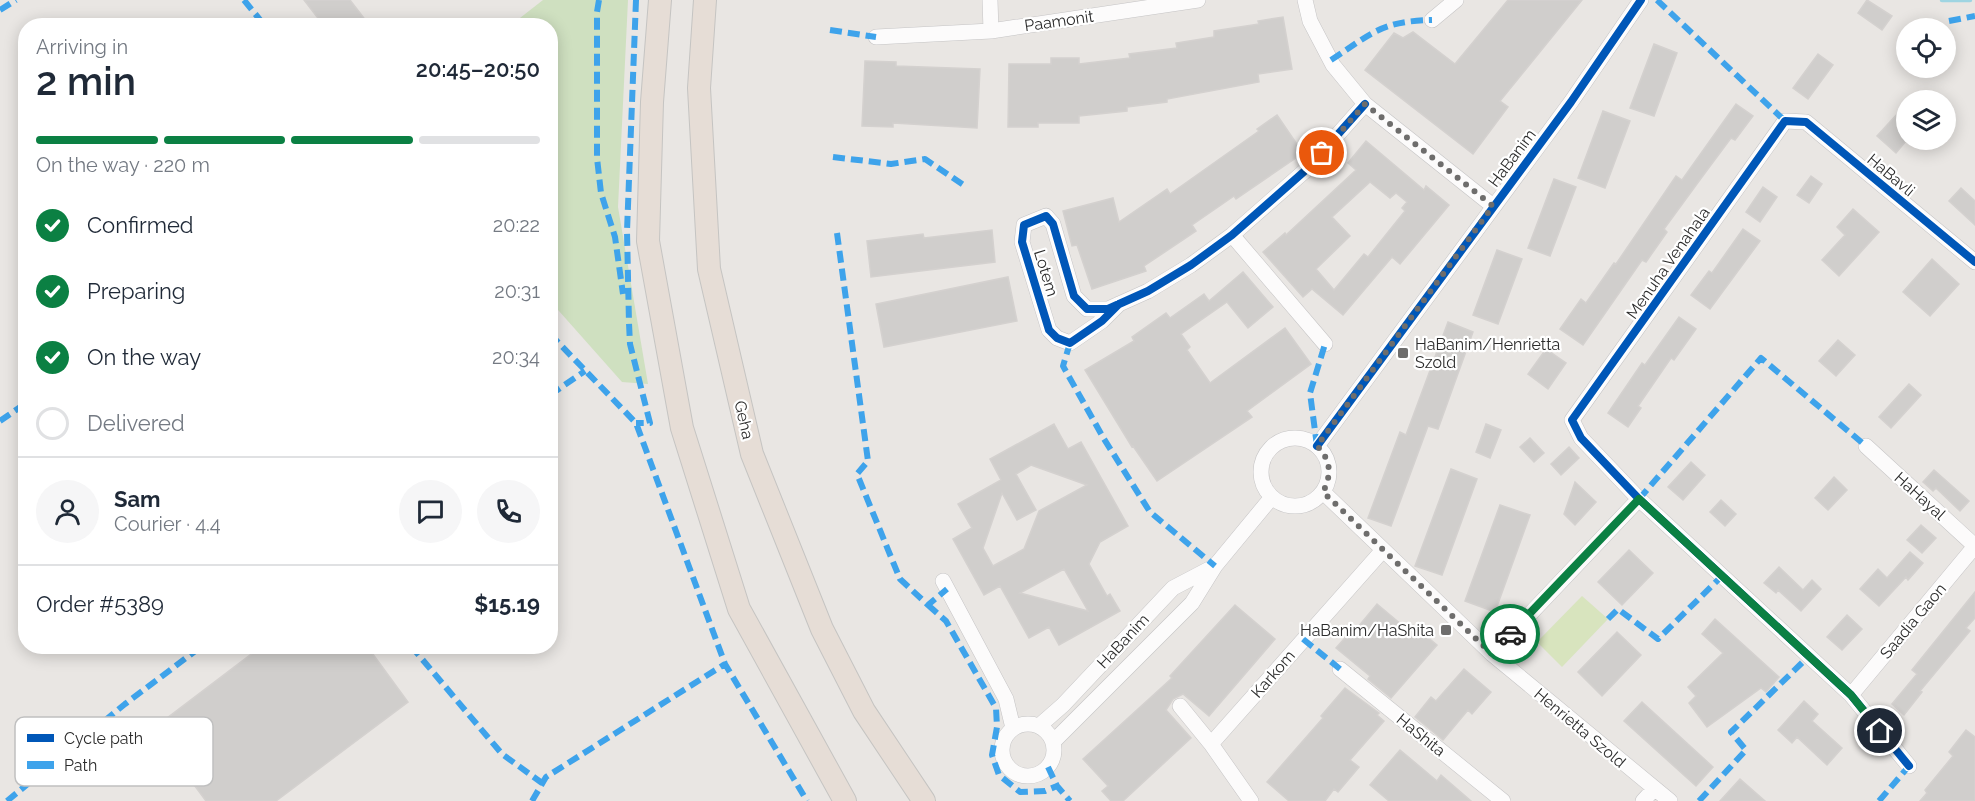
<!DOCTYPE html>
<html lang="en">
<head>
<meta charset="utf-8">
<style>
  body { margin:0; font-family:Raleway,sans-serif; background:#f6f6f7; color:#1f2937; height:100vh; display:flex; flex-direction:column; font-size:22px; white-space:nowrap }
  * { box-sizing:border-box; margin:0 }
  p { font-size:20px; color:#747a83 }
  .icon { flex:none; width:33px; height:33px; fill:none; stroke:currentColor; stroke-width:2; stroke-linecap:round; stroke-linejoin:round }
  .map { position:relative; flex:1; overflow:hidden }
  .drawer { position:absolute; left:18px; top:18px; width:540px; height:636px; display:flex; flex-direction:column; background:#fff; border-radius:24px; box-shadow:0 3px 15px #0003 }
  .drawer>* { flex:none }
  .controls { position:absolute; left:1896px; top:18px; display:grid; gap:12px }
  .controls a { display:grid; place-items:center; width:60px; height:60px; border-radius:50%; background:#fff; box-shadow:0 3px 15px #0003; font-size:30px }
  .pin { position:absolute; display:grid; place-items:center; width:51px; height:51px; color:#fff; margin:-26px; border:3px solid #fff; border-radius:50%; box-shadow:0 2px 6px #0007 }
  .courier { position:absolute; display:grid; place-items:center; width:60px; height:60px; margin:-30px; border:4px solid #0b8043; border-radius:50%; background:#fff; color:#222; box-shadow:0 2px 8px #0007 }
  .overview em { font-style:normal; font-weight:600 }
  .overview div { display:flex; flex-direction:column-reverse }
  .overview { display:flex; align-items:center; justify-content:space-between; height:102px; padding:0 18px }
  h1 { font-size:39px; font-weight:600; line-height:45px }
  .bar { display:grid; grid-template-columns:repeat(4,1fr); gap:9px 6px; align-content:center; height:72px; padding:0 18px }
  .bar i { height:8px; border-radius:4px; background:#e0e1e3 }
  .bar .current { background:#0b8043 }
  .bar p { grid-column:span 4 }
  .line { display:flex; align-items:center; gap:15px; padding:0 18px; border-top:2px solid #e0e1e3 }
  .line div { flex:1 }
  .round { display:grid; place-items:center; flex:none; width:63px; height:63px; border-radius:32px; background:#f6f6f7 }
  ol { padding:0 18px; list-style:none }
  li { display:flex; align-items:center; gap:18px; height:66px }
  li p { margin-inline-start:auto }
  li .icon { padding:6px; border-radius:50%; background:#0b8043; color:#fff; stroke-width:4 }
  li:last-child { color:#747a83 }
  li i { width:33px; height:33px; border:3px solid #e0e1e3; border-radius:50% }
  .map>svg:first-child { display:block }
</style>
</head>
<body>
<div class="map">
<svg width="1975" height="801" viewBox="0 0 1975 801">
  <rect width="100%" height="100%" fill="#e9e6e3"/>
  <path fill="#cfe0c0" d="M543,0H628L618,207L648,384L622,382L551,302L550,26L511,25Z"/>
  <path fill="#d8e4be" d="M1582,596L1608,619L1562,667L1537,642Z"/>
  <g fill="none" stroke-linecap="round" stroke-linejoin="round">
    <path stroke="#9fd5e2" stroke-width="4.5" d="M1942,0H1970"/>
  </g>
  <path fill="#d0cecc" stroke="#d4d1cf" stroke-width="1.5" fill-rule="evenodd" d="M304,0H350L370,26H324Z
    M1508,0H1582L1500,101L1508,107L1473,154L1365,70L1394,33L1403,38L1413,32L1455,64Z
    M1867,0L1892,16L1882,30L1858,13Z
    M1283,17L1292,69L1258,74L1259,82L1167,99V102L1127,107V111L1079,116V123H1038V127H1008L1009,64H1051V58H1079V64L1130,58L1129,54L1177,48L1176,43L1214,37V31L1259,24L1258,21Z
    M1654,44L1677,53L1654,116L1630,108Z
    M1818,54L1833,65L1808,99L1793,88Z
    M865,61L896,62V66L980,69L977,128L893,123V127L862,126Z
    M1736,104L1753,116L1735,140L1731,138L1702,177L1664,229L1667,232L1646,262L1642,260L1583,345L1560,329L1581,299L1586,303L1614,263L1616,264L1676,176L1682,180Z
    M1603,111L1630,121L1605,188L1578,178Z
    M1898,113L1906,121V141L1896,153L1877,136Z
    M1277,115L1303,153L1236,199L1234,196L1192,225L1196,231L1144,266L1146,271L1092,289L1077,245L1072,246L1063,211L1113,198L1119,222L1167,189L1170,194L1259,131L1257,129Z
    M1366,141L1424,190L1426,186L1449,205L1400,264L1392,257L1343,315L1312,289L1303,297L1263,252L1285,233L1286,235L1356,170L1348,163ZM1370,182L1390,198L1396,193L1407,202L1402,208L1405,211L1368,257L1364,254L1334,290L1316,269L1350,236L1332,217Z
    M1811,176L1822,184L1809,203L1797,195Z
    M1554,179L1576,187L1550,256L1528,248Z
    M1763,187L1777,197L1760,222L1746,212Z
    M1961,188L1975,201V225L1949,201Z
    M1853,209L1879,232L1839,276L1822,260L1845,235L1837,227Z
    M1743,229L1760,241L1710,309L1691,295L1709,271L1712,273Z
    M992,230L995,262L871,277L867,241L923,234L924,238Z
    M1497,250L1522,259L1498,324L1473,315Z
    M1932,259L1959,284L1930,316L1903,292Z
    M1243,272L1273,307L1248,328L1227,302L1181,334L1190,347L1187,350L1210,383L1285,328L1311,364L1247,411L1252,417L1157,481L1133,446L1132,447L1085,370L1134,341L1132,337L1166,313L1170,318L1204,294L1209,301Z
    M1008,277L1017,321L884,347L876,304Z
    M1679,317L1696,329L1674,360L1671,358L1638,406L1641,408L1628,427L1608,413L1642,363L1645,365Z
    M1448,322L1473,332L1438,429L1428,426L1391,526L1368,518L1400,432L1406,435Z
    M1838,340L1855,355L1836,376L1819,361Z
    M1546,349L1566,363L1548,389L1528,374Z
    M1909,384L1921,395L1891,428L1879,417Z
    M1054,424L1068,449L1081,442L1128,526L1100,542L1089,564L1107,596L1110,594L1120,611L1059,645L1049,627L1029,638L1000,586L984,595L953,539L972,528L958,504L1001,480L990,459ZM1031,465L1087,485L1039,511L1024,549L993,566L983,548L1002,493L1017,520L1036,510L1016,474ZM1064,569L1088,611L1020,593Z
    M1486,424L1501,430L1490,458L1476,452Z
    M1530,438L1544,453L1534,462L1520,447Z
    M1569,447L1579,458L1561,475L1551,464Z
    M1691,462L1705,475L1683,500L1668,487Z
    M1451,469L1477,479L1442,575L1415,566Z
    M1934,470L1969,501L1960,511L1936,488L1933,491L1923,482Z
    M1834,477L1847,490L1828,510L1815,498Z
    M1575,482L1596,502L1575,525L1564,514Z
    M1721,500L1736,514L1725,526L1710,512Z
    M1500,505L1530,515L1495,612L1465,601Z
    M1921,525L1936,538L1922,553L1907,540Z
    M1629,550L1653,573L1622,605L1598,582Z
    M1910,552L1923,563L1908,580L1906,577L1879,606L1860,589L1878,569L1887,578Z
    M1779,567L1803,590L1812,580L1821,589L1801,611L1778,590L1776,593L1764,583Z
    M1975,592V618L1966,628L1970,631L1920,691L1922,692L1904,715L1892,704L1917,674L1912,670Z
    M1377,604L1408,630L1413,625L1437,645L1391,698L1368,679L1370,676L1336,648L1351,631L1353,633Z
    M1235,605L1275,639L1209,716L1183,694L1173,699L1166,710L1191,738L1123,801H1111L1102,791L1108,786L1083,759L1172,678L1170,676Z
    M1847,615L1862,629L1842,650L1827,637Z
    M1715,619L1779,677L1766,692L1761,688L1707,727L1689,703L1696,696L1688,687L1723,653L1702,634Z
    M1617,632L1641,655L1602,696L1578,672Z
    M262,646H367L408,702L276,801H206L186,774L183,776L150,731Z
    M1464,669L1491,692L1472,714L1468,710L1443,740L1415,717L1431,697L1436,701Z
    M1345,688L1379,713L1377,715L1384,721L1350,760L1359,767L1338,792L1334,789L1325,801H1289L1267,782L1323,718L1321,716Z
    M1804,701L1818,714L1812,721L1842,748L1827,765L1797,737L1792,743L1778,730Z
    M1642,702L1713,767L1696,786L1624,721Z
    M1966,730L1975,737V801H1920L1927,793L1925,790L1953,756L1949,752Z
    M1400,750L1437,781L1441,775L1471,801H1389L1370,785Z
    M1740,779L1765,801H1720Z"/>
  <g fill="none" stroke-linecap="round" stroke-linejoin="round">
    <g stroke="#c5c4c5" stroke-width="16">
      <path id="minor" d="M990,0L991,31
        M1305,0L1310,21L1333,65L1365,104L1493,206
        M1432,20L1456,0
        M876,37L991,31L1198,0
        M1232,235L1325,344
        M1119,304L1102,321L1070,343L1057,338L1049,330L1022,242L1024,225L1046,216L1053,224L1074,296L1087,309H1108L1148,291L1191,265L1232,235L1307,169L1365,104
        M1261 472a34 34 0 1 1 68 0a34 34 0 1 1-68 0Z
        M1317,446L1571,102L1641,0
        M1866,446L1975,546
        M1323,492L1492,654L1670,801
        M943,581L1006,699L1013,728
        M1492,654L1639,499
        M1340,669L1503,801
        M1851,695L1975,546
        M1180,706L1211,744
        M1002 750a26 26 0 1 1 52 0a26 26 0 1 1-52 0Z
        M1039,726L1063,705L1173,588L1215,566
        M1053,742L1192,603L1215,566L1272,497
        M1909,766L1851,695L1639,499L1581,438L1572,420L1785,121L1806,122L1975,262
        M1251,801L1211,744L1383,550
        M1643,801L1654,789"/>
    </g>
    <g stroke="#c5c4c2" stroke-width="24">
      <path id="highway" d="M660,0L652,102L648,241L682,428L739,609L845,801
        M705,0L699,88L709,269L752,454L822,629L864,711L924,801"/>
    </g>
    <use href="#minor" stroke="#fcfbfb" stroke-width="15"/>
    <use href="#highway" stroke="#e6ddd6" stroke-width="22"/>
    <path stroke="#3ea3eb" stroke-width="6" stroke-dasharray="12 6" stroke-linecap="butt" d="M244,0L265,26
      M599,0L597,12V158L601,193L615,237L623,294
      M636,0L627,231L629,323L630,344L650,423H636
      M1657,0L1785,121
      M0,10L16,0
      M1949,21L1975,16
      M830,30L876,37
      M1331,60C1371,34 1381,21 1432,20
      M833,157L891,164L925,159L965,186
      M837,233L868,461L857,474L900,579L928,605L947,589
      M550,334L636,423L725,664L807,801
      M1070,343L1063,366L1104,439L1150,512L1215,566
      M550,395L585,371
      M0,421L26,403
      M1317,446L1310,393L1325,344
      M1639,499L1761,358L1866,446
      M928,605L946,621L996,708L997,727L992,755L999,775L1020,792L1045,791L1057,786
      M1608,619L1618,609L1658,639L1722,576
      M1303,639L1340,669
      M411,646L502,754L542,783
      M1048,767L1057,786L1070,801
      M7,801L125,704L202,646
      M532,801L546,777L725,664
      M1699,801L1746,750L1731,732L1809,656
      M1879,801L1909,766"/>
    <g stroke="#fff" stroke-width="11">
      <path id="cycleway" d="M1119,304L1102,321L1070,343L1057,338L1049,330L1022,242L1024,225L1046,216L1053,224L1074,296L1087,309H1108L1148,291L1191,265L1232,235L1307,169L1365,104
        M1317,446L1571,102L1641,0
        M1909,766L1851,695L1639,499L1581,438L1572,420L1785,121L1806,122L1975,262"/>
    </g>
    <use href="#cycleway" stroke="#0057b8" stroke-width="8"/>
  </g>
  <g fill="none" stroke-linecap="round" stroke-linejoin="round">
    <path stroke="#6e6d6c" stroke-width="6" stroke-dasharray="0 10.8" d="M1322,153L1365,104L1493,206L1317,446C1331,460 1332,474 1323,492L1492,654L1510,634"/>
    <path stroke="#0b8043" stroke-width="8" d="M1510,634L1639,499L1851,695L1880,731"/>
  </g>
  <g fill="#6e6d6c" stroke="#fff" stroke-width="2">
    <rect x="1397" y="347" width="12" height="12" rx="3"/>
    <rect x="1440" y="624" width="12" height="12" rx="3"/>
  </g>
  <g text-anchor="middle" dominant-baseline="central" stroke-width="4.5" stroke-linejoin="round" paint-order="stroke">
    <g font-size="16" fill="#2c2c2c" stroke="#fff">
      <text transform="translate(1059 21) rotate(-8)">Paamonit</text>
      <text transform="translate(1512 158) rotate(-53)">HaBanim</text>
      <text transform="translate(1891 175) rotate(40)">HaBavli</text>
      <text transform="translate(1668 263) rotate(-55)">Menuha Venahala</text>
      <text transform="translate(1046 273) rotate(73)">Lotem</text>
      <text transform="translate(744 420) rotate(77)">Geha</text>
      <text transform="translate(1920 496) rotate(42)">HaHayal</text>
      <text transform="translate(1913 621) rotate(-50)">Saadia Gaon</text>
      <text transform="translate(1123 641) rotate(-47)">HaBanim</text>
      <text transform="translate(1273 674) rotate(-49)">Karkom</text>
      <text transform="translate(1580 728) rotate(40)">Henrietta Szold</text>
      <text transform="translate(1421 735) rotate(39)">HaShita</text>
    </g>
    <g font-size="16" fill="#2c2c2c" stroke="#fff" text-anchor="start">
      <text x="1415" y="344">HaBanim/Henrietta<tspan x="1415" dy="18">Szold</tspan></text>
      <text x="1434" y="630" text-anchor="end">HaBanim/HaShita</text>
    </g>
  </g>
  <rect x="15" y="717" width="198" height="69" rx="9" fill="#fff" stroke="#c0c0c0" stroke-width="1.5"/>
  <rect x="27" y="734" width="27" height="8" fill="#0057b8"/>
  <rect x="27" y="761" width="27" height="8" fill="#3ea3eb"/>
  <g font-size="16" fill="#2c2c2c">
    <text x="64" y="744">Cycle path</text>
    <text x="64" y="771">Path</text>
  </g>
</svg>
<div class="controls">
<a><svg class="icon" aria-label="locate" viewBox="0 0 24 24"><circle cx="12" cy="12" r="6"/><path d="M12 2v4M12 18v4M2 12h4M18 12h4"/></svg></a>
<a><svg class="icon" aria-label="layers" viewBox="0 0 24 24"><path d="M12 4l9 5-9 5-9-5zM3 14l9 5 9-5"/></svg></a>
</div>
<div class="pin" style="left:1322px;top:153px;background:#ea580c"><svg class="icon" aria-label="bag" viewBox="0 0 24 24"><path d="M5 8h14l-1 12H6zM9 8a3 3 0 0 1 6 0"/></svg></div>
<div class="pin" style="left:1880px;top:731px;background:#1f2937"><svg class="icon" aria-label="home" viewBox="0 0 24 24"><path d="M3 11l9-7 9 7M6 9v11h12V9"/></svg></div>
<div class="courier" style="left:1510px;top:634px"><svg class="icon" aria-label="car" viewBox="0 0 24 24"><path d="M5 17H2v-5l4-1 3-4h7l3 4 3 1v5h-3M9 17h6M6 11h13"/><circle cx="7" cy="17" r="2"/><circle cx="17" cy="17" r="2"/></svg></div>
<section class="drawer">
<div class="overview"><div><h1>2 min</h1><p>Arriving in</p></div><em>20:45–20:50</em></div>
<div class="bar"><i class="current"></i><i class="current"></i><i class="current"></i><i></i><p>On the way · 220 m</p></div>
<ol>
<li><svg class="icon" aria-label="check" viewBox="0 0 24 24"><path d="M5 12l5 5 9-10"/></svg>Confirmed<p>20:22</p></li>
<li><svg class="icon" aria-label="check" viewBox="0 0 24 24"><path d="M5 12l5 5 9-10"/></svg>Preparing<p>20:31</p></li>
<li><svg class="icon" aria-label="check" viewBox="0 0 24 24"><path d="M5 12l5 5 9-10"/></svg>On the way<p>20:34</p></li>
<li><i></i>Delivered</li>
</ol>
<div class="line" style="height:108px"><a class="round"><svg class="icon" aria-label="person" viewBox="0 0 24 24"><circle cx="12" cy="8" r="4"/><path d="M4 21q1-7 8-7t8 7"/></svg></a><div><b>Sam</b><p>Courier · 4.4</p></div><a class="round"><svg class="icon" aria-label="chat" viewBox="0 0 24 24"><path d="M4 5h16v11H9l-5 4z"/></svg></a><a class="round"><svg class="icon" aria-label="phone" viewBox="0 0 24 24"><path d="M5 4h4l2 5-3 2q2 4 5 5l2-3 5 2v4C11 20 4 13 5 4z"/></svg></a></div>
<div class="line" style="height:78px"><div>Order #5389</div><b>$15.19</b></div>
</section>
</div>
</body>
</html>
